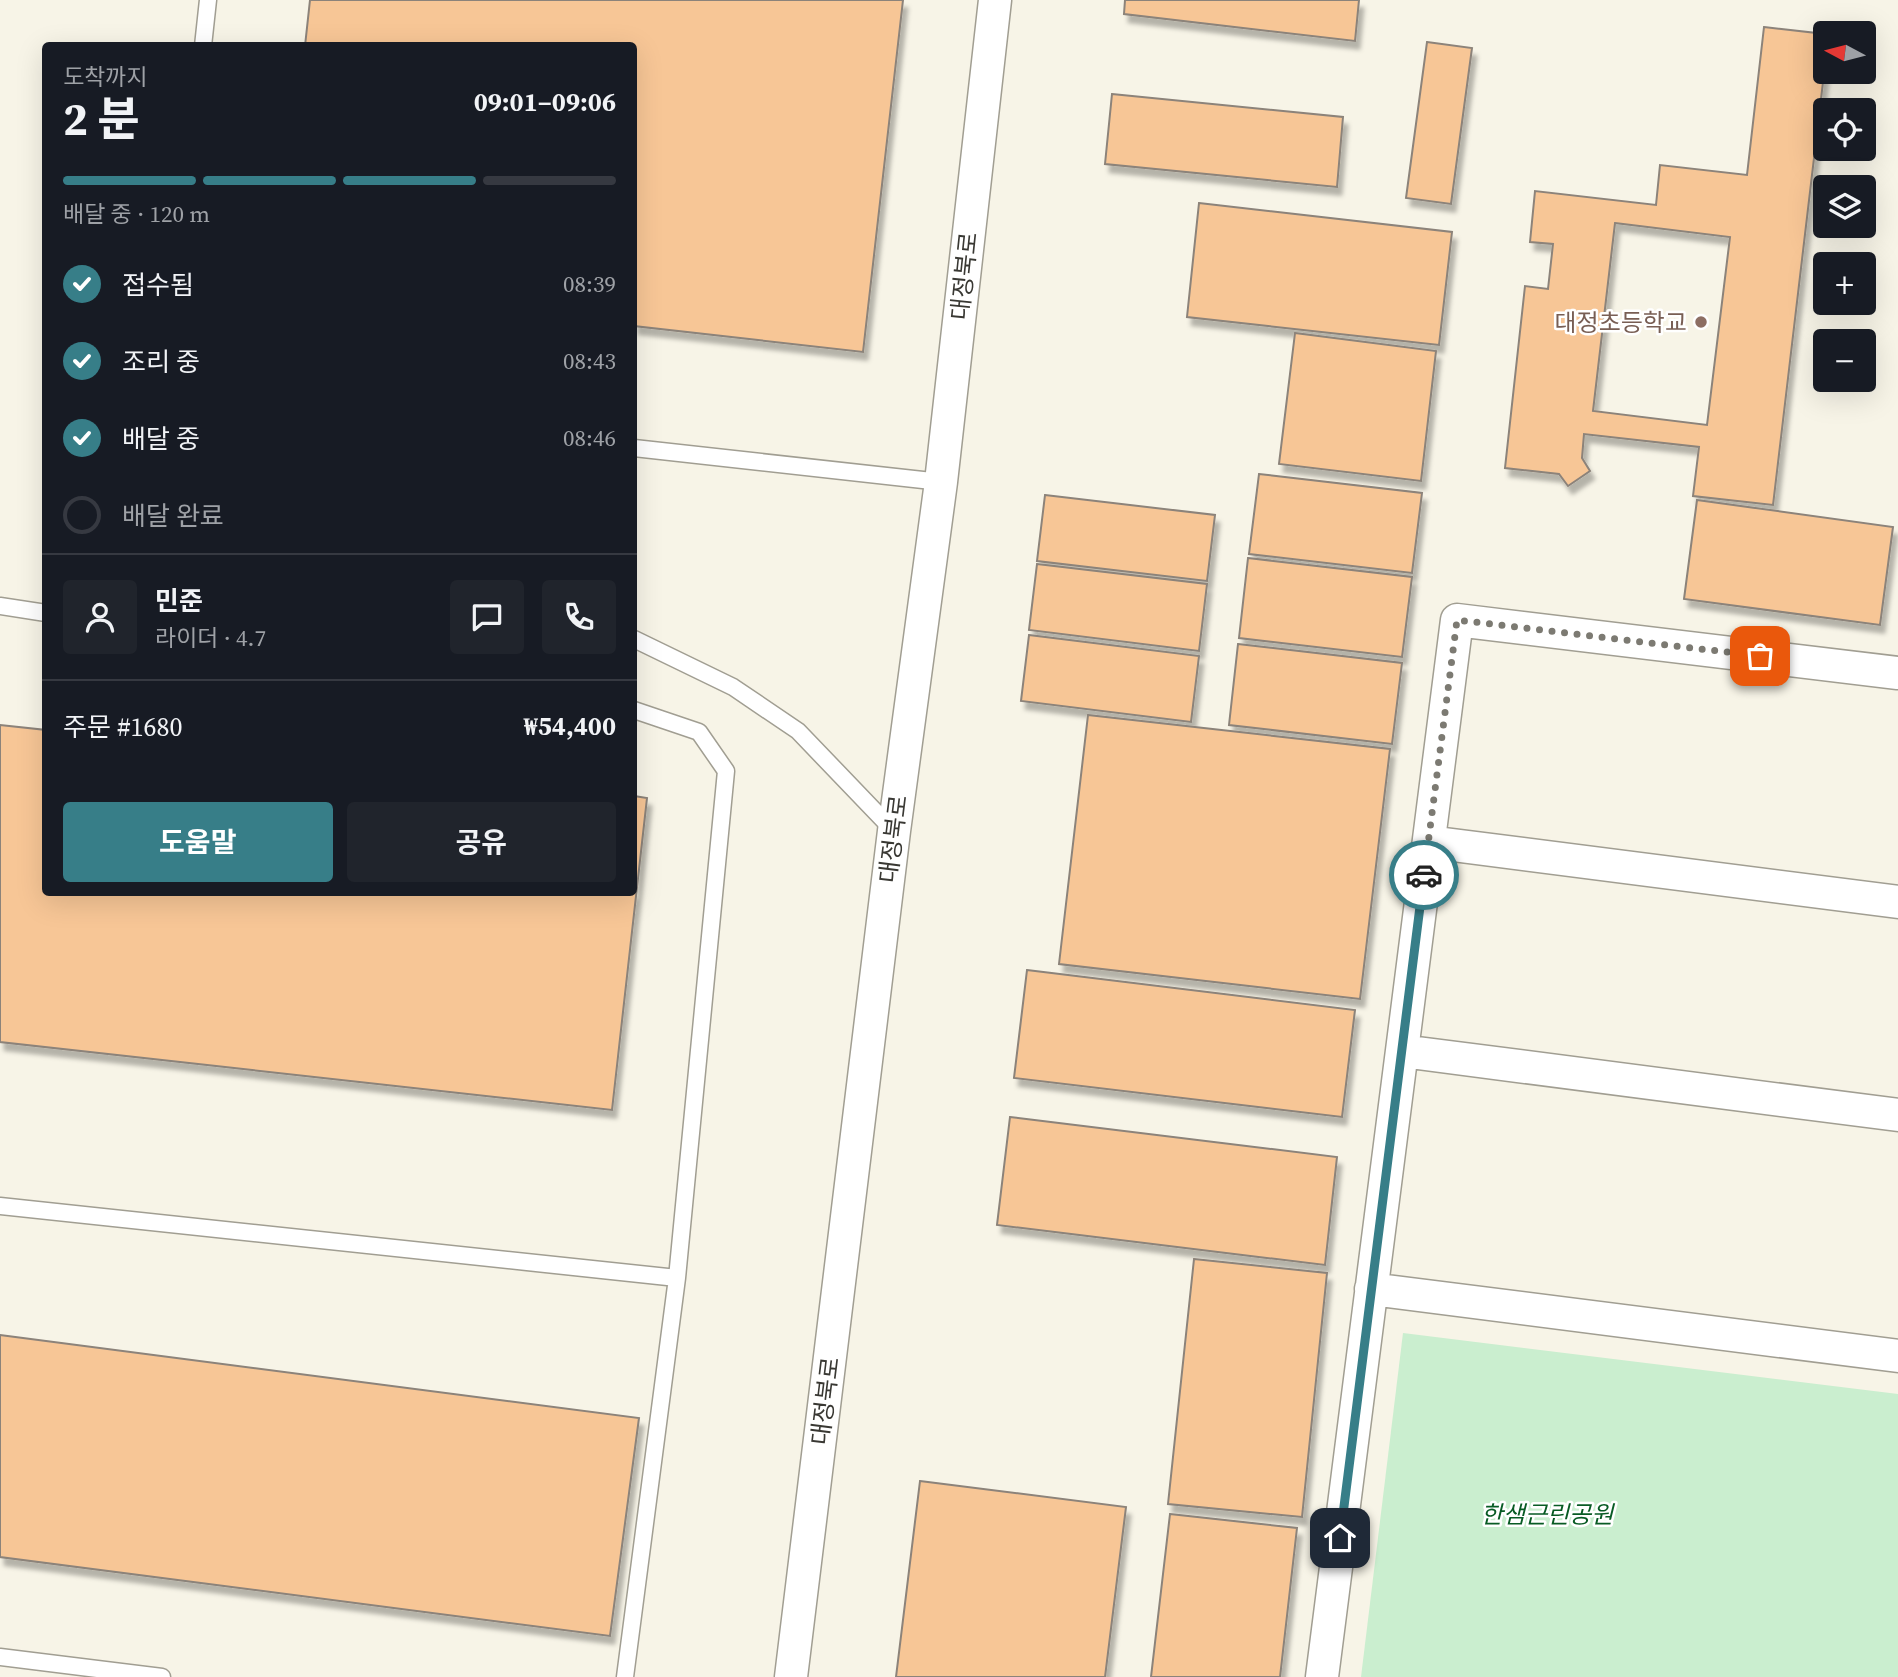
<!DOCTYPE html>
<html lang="ko">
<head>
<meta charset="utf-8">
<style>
  body { margin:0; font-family:"Source Serif 4","Noto Sans KR",serif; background:#20242c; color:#f1f3f6; height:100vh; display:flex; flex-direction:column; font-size:26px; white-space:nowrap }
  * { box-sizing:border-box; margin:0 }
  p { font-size:23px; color:#9ea1a6 }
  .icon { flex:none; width:38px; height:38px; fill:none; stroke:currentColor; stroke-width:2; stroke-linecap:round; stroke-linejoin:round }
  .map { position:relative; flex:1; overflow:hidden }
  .sheet { position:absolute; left:42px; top:42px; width:595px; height:854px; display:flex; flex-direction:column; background:#171b24; border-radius:7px; box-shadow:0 7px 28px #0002 }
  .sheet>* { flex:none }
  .needle { width:46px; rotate:277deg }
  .fabs { position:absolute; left:1813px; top:21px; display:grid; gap:14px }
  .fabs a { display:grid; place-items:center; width:63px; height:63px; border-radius:7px; background:#171b24; box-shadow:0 7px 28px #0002; font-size:35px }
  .pin { position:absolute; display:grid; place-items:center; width:60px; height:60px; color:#fff; margin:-30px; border-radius:14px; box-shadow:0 4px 10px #0006 }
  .courier { position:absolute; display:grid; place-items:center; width:70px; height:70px; margin:-35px; border:5px solid #377e88; border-radius:50%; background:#fff; color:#222; box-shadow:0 2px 9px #0007 }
  .overview em { font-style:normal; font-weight:700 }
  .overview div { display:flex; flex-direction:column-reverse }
  .overview { display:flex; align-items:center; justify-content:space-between; height:119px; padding:0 21px }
  h1 { font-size:46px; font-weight:700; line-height:52px }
  .bar { display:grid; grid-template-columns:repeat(4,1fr); gap:10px 7px; align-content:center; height:84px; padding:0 21px }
  .bar i { height:9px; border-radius:5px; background:#363941 }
  .bar .selected { background:#377e88 }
  .bar p { grid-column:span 4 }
  .line { display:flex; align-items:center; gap:18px; padding:0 21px; border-top:2px solid #363941 }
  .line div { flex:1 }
  .round { display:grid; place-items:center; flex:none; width:74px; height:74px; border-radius:7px; background:#20242c }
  ol { padding:0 21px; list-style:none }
  li { display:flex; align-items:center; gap:21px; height:77px }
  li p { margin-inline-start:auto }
  li .icon { padding:7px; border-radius:50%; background:#377e88; color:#fff; stroke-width:4 }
  li:last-child { color:#9ea1a6 }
  li i { width:38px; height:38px; border:4px solid #363941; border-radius:50% }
  .primary-button { display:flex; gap:14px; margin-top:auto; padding:14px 21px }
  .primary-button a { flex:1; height:80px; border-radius:7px; background:#377e88; color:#fff; font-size:28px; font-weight:700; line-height:80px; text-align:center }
  .primary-button a+a { background:#20242c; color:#f1f3f6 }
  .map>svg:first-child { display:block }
</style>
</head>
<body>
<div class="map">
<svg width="1898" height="1677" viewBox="0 0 1898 1677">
  <defs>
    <filter id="shadow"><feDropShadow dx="4.5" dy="8" stdDeviation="2" flood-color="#0004"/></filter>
  </defs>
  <rect width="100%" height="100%" fill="#f7f4e7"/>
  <path fill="#caeecf" d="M1403,1333L1898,1394V1677H1361Z"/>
  <path fill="#f7c696" stroke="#8c837a" stroke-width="2" fill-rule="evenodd" filter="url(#shadow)" d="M310,0H903L863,352L634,326V46H305Z
    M1125,0H1359L1355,41L1124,14Z
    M1764,27L1825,34V65L1773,505L1693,496L1699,447L1584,434L1582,458L1590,471L1568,486L1559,474L1505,468L1525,286L1548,289L1553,244L1530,242L1535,191L1656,205L1660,165L1747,175ZM1615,223L1730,237L1707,425L1593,411Z
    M1427,42L1472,48L1451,204L1406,198Z
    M1112,94L1343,117L1337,187L1105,164Z
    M1199,203L1452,232L1439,345L1187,317Z
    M1295,333L1436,351L1421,481L1279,464Z
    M1259,474L1422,493L1412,573L1249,554Z
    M1045,495L1215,515L1207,581L1037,561Z
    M1697,500L1893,527L1880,625L1684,599Z
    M1248,558L1412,577L1402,657L1239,638Z
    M1037,564L1207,584L1199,651L1029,630Z
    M1029,635L1199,656L1191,722L1021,701Z
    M1238,644L1402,663L1392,744L1229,725Z
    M1088,715L1390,749L1360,999L1059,964Z
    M0,725L46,730V892H634V796L647,798L612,1110L0,1042Z
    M1027,970L1355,1010L1342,1117L1014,1078Z
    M1010,1117L1337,1157L1325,1265L997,1225Z
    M1194,1259L1327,1273L1302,1517L1168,1504Z
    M0,1335L639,1418L610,1636L0,1557Z
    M920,1481L1126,1507L1105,1677H896Z
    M1170,1514L1297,1528L1280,1677H1151Z"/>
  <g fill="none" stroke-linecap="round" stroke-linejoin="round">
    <g stroke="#a19e92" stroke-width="19">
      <path id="lane" d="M203,46L208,0
        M634,448L941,482
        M0,606L46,613
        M634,639L733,687L798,731L893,830
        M0,1206L677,1278L726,771L699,732L634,710
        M0,1657L162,1677
        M625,1677L677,1278"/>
    </g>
    <g stroke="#a19e92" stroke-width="35">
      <path id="street" d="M1429,842L1898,902
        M1402,1051L1898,1115
        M1371,1289L1898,1356
        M791,1677L894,831L941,482L995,0
        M1322,1677L1457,620L1898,673"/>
    </g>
    <use href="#lane" stroke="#fff" stroke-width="16"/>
    <use href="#street" stroke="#fff" stroke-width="32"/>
  </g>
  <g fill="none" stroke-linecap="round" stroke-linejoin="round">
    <path stroke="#7c7a72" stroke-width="7" stroke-dasharray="0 12.6" d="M1424,875L1457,620L1760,656"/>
    <path stroke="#377e88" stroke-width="9" d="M1340,1538L1424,875"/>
  </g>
  <circle fill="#8d6e63" stroke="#fff" stroke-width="2.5" cx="1701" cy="322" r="7"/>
  <g text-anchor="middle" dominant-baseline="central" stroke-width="5" stroke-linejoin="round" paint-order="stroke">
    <g font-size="24" fill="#393833" stroke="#fff">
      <text transform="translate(964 276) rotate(-84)">대정북로</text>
      <text transform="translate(893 839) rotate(-83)">대정북로</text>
      <text transform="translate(825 1401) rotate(-83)">대정북로</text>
    </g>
    <g font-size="24" fill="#785e54" stroke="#fff" text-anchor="end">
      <text x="1687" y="322">대정초등학교</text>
    </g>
    <g font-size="24" font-style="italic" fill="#085b24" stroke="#fff">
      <text x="1547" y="1514">한샘근린공원</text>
    </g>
  </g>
</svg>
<div class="fabs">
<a><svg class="needle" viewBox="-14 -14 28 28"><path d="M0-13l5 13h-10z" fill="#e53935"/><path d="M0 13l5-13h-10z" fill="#9ea1a6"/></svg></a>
<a><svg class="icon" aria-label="locate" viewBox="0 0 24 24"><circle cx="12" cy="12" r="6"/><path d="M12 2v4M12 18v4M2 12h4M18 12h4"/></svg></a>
<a><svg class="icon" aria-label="layers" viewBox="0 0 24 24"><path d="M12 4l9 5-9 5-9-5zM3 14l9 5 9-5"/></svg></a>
<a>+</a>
<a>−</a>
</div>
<div class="pin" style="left:1760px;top:656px;background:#ea580c"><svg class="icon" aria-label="bag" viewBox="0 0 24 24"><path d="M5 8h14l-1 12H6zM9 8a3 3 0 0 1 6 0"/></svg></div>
<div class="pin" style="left:1340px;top:1538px;background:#1f2937"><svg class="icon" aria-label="home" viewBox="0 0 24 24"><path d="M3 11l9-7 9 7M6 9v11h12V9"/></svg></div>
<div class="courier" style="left:1424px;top:875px"><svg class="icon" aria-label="car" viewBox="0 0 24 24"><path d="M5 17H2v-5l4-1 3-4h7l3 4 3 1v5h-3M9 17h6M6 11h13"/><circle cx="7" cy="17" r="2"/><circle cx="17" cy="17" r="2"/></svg></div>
<section class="sheet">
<div class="overview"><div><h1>2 분</h1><p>도착까지</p></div><em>09:01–09:06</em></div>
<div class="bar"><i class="selected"></i><i class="selected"></i><i class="selected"></i><i></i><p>배달 중 · 120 m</p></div>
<ol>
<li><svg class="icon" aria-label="check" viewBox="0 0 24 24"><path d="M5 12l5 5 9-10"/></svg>접수됨<p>08:39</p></li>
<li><svg class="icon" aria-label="check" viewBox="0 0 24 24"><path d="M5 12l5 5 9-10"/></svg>조리 중<p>08:43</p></li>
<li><svg class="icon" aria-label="check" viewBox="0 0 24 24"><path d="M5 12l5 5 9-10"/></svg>배달 중<p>08:46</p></li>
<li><i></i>배달 완료</li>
</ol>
<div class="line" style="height:126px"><a class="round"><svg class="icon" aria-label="person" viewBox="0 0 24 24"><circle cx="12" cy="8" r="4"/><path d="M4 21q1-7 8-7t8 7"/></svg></a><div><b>민준</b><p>라이더 · 4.7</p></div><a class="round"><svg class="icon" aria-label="chat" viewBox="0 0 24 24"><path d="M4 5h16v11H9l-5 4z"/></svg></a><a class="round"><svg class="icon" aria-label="phone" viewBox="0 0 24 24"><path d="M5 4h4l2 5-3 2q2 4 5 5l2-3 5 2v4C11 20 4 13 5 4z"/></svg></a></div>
<div class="line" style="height:91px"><div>주문 #1680</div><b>₩54,400</b></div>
<div class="primary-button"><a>도움말</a><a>공유</a></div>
</section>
</div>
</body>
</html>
